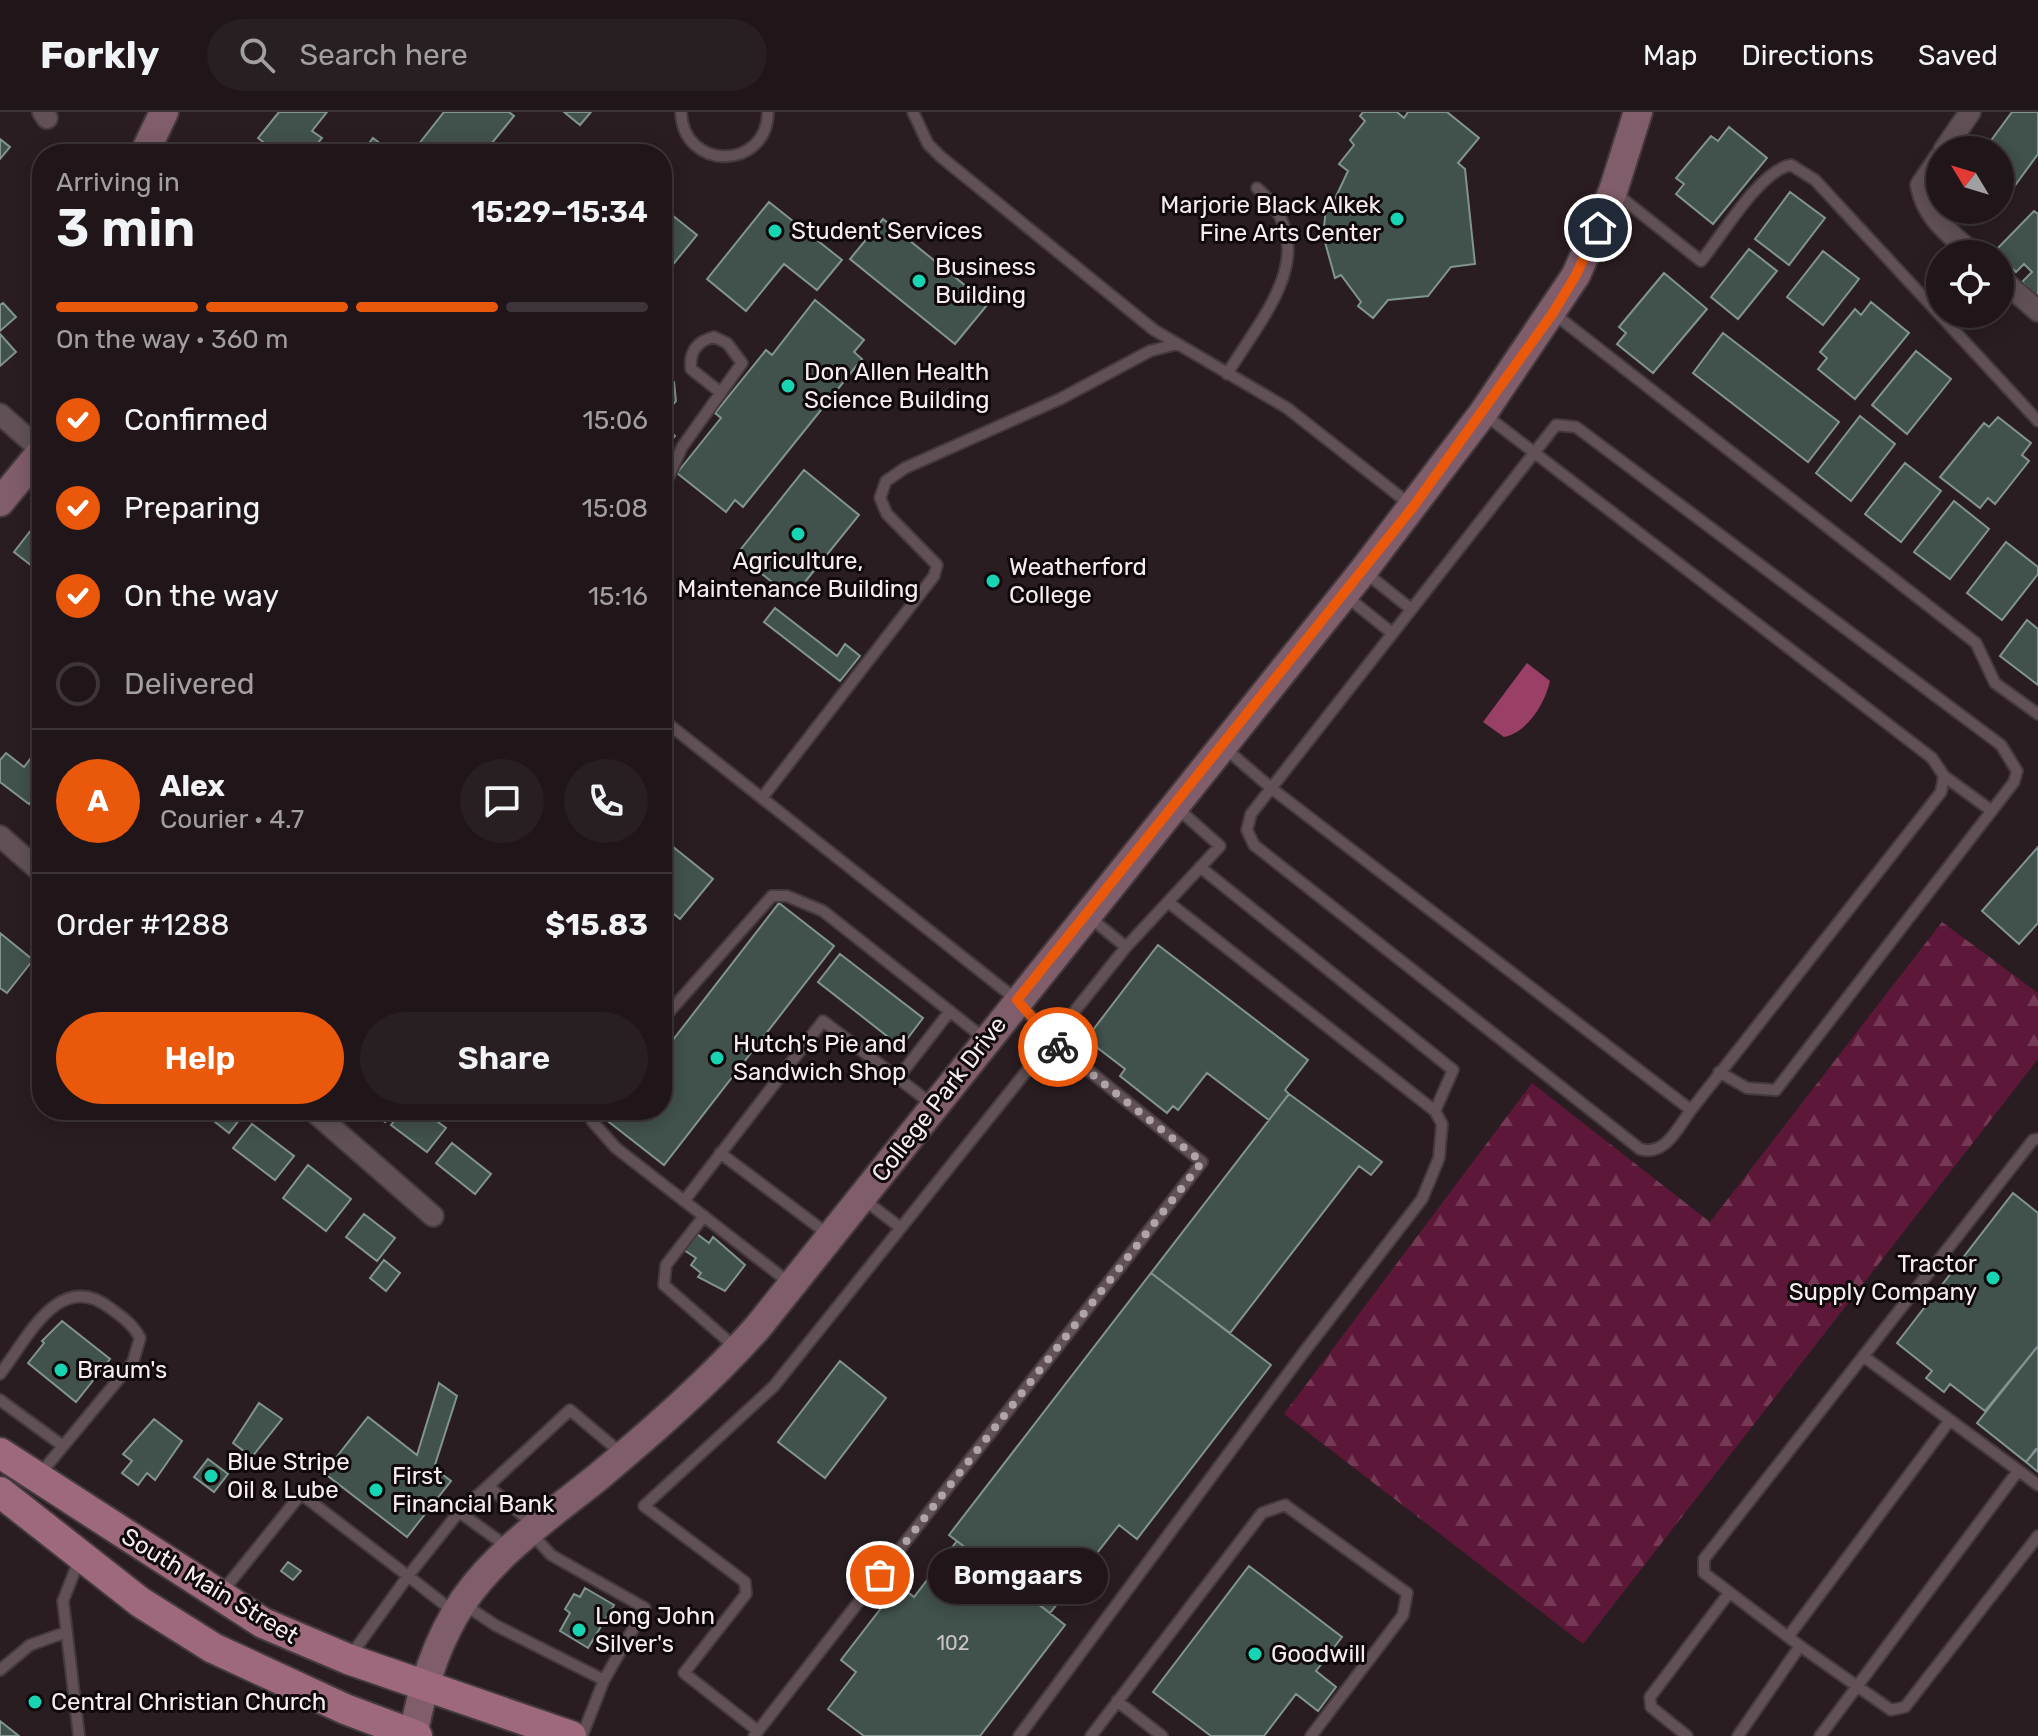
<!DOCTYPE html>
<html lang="en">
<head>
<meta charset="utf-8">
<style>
  body { margin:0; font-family:Rubik,sans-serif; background:#281f23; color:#f1f3f6; height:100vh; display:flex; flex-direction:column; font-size:30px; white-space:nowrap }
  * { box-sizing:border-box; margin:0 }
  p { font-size:26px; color:#a29fa2 }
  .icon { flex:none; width:44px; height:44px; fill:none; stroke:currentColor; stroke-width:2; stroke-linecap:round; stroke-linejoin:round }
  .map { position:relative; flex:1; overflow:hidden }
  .details { position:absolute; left:32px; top:32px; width:640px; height:976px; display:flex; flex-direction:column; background:#20161a; border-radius:32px; box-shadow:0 4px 20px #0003,0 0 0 2px #3d3539 }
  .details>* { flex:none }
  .needle { width:52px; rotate:308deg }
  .controls { position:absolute; left:1926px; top:24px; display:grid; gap:16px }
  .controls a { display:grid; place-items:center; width:88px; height:88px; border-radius:50%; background:#20161a; box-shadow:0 4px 20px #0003,0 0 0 2px #3d3539; font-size:40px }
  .pin { position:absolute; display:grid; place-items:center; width:68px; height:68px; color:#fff; margin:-34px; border:4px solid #fff; border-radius:50%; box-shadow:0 2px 8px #0007 }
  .courier { position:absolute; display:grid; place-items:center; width:80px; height:80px; margin:-40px; border:6px solid #ea580c; border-radius:50%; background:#fff; color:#222; box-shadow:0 2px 10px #0007 }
  .bubble { position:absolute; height:56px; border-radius:28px; background:#20161a; box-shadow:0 4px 20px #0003,0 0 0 2px #3d3539; font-size:26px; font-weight:600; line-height:56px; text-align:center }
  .summary em { font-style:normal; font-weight:600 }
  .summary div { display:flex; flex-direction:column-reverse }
  .summary { display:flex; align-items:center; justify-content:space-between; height:136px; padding:0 24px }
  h1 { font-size:52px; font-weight:600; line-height:60px }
  .bar { display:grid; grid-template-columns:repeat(4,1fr); gap:12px 8px; align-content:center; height:96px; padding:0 24px }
  .bar i { height:10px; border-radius:6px; background:#3d3539 }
  .bar .on { background:#ea580c }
  .bar p { grid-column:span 4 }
  .line { display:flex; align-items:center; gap:20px; padding:0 24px; border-top:2px solid #3d3539 }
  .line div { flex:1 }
  .round { display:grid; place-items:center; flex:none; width:84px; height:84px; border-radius:42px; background:#281f23 }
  ol { padding:0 24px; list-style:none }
  li { display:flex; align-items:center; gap:24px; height:88px }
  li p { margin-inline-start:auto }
  li .icon { padding:8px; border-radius:50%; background:#ea580c; color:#fff; stroke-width:4 }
  li:last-child { color:#a29fa2 }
  li i { width:44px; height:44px; border:4px solid #3d3539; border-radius:50% }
  .action { display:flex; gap:16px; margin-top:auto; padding:16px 24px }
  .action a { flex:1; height:92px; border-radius:48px; background:#ea580c; color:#fff; font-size:32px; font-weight:600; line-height:92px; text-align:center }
  .action a+a { background:#281f23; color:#f1f3f6 }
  header { display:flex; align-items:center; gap:48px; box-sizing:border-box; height:112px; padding:0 40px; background:#20161a; border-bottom:2px solid #3d3539 }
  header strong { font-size:38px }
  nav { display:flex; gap:44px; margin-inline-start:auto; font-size:28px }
  .search { width:560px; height:72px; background:#281f23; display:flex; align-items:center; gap:20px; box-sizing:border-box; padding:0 28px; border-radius:44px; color:#a29fa2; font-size:30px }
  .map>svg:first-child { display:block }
</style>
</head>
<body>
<header>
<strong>Forkly</strong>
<div class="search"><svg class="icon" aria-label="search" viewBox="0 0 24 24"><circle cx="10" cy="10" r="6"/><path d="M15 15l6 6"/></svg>Search here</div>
<nav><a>Map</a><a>Directions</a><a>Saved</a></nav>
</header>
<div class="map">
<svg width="2038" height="1624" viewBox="0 0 2038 1624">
  <defs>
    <pattern id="forest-firs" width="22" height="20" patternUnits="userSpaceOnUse" patternTransform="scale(2)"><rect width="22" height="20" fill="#5d1738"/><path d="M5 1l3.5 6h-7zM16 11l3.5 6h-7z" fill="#753955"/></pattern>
  </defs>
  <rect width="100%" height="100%" fill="#2a1d22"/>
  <path fill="url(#forest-firs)" d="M1942,810L2038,881V947L1583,1532L1284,1302L1532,971L1710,1110Z"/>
  <path fill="#9a4067" d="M1527,551L1550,569C1545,591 1528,620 1504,625L1483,610Z"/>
  <path fill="#41514c" stroke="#82948f" stroke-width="2" d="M279,0H327L312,19L322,26L309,42H260L267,33L258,26Z
    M444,0H509L514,4L483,42H411Z
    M564,0H591L580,13Z
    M1363,0H1397L1404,6L1408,0H1447L1479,26L1458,51L1465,57L1475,152L1451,155L1428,184L1388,188L1373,206L1358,194L1361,190L1341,163L1335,166L1323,123L1327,89L1333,91L1348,59L1339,52L1354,33L1350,28L1365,9L1360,4Z
    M2012,0H2038V42L2000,94V38H1984Z
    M1729,15L1767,46L1713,112L1676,82L1684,72L1676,66L1711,24L1718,29Z
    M373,26L394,42H361Z
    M0,27L10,35L0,47Z
    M1790,80L1825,106L1789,153L1755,127Z
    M769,90L842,148L817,178L784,152L746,199L707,167Z
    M662,95L697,123L662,166Z
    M2034,99L2038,102V186L2022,170L2032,160L2024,152L2016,160L1995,139Z
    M883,107L988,192L955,232L850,147Z
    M1749,137L1777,159L1738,207L1711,185Z
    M1823,139L1859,167L1823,213L1787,185Z
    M1664,161L1707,197L1653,261L1617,232L1626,221L1619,215Z
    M815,188L864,228L854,240L862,247L743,395L735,388L726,400L677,361L721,306L715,301L766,238L772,243Z
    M1871,190L1909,221L1855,287L1818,257L1827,246L1820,240L1855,197L1861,203Z
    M3,191L16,205L0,219V193Z
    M1723,221L1839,310L1808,350L1693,261Z
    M0,222L16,240L0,254Z
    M1916,239L1951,267L1907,322L1872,293Z
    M662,260L674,270L676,289L662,306Z
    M1860,304L1895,332L1851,389L1816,361Z
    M1998,305L2031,331L2022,343L2029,349L1995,392L1988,386L1980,396L1940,365L1984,311L1989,315Z
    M662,313L675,324L662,341Z
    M1905,351L1941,379L1901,430L1865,402Z
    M804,358L859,403L792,486L737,442Z
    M1954,389L1989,417L1950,467L1914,440Z
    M42,404V459L41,461L14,440Z
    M2006,430L2038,455V462L2002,508L1967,481Z
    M775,496L837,544L845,532L860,544L840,569L764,510Z
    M2027,508L2038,517V573L2000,544Z
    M6,641L24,655L34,642L42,648V675L29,692L0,670V648Z
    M662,726L713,767L680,807L662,792Z
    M2038,735V811L2019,832L1982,799Z
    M779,791L834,834L664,1053L609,1010L619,998H662V942Z
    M0,821L33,848L7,881L0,876Z
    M1158,833L1308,948L1285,978L1289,982L1269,1008L1207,961L1178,998L1173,994L1167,1001L1120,964L1125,957L1086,927Z
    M840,842L923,906L901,935L818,870Z
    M1289,982L1382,1050L1371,1063L1359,1054L1230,1221L1151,1161Z
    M200,998H247L229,1021Z
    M369,998H394L385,1010Z
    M403,998H422L446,1016L427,1040L391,1013Z
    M252,1012L294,1044L275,1068L233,1036Z
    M452,1031L491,1062L475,1082L436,1051Z
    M308,1053L351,1087L326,1119L283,1086Z
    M2013,1081L2038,1101V1234L1985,1299L1950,1272L1944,1280L1926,1266L1932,1259L1897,1231Z
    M364,1102L395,1126L377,1149L346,1125Z
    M697,1122L709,1131L713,1125L745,1153L725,1179L698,1165L701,1161L691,1153L696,1146L684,1138Z
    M384,1148L400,1161L386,1179L370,1166Z
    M1151,1161L1271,1253L1137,1427L1119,1413L1050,1501L949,1423Z
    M62,1209L110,1247L76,1290L28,1251L44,1231L42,1229Z
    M2038,1234V1336L2026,1350L1977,1311Z
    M840,1249L886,1286L825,1366L778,1330Z
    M439,1271L457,1284L434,1356L451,1369L407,1425L324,1361L368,1305L417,1343Z
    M259,1291L282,1307L252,1345L233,1331Z
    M154,1307L182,1329L155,1368L147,1361L138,1373L122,1361L132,1349L123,1342Z
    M2036,1337L2038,1339V1360L2026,1350Z
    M208,1347L228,1362L214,1380L194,1365Z
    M957,1429L1065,1513L980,1624H864L828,1597L856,1560L841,1548L899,1473L914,1485Z
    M288,1450L301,1459L293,1468L281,1459Z
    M1249,1454L1342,1525L1316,1559L1336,1575L1318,1599L1296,1582L1264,1624H1211L1153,1580Z
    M585,1476L614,1493L588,1536L560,1519L570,1501L565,1497L574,1482L580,1485Z
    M0,1609L19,1624H0Z"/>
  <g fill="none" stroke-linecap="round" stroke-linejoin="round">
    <g stroke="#443a3e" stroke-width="14">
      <path id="lane" d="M681,0C683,59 767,59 768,0
        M913,0L928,32L941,45L1154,218L1287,296L1412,394
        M1614,80L1701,149C1722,124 1760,58 1791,53L1815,68L2038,309
        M1553,201L1976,531L1995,571L2038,602
        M1227,262C1263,203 1326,137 1257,76
        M662,380L682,335L742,251L727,231L714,225C697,229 689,240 691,257L720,280
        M1366,461L1411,497
        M1346,484L1392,521
        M662,607L1017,888L1052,929L1202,1050L754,1624
        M1226,637L1271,676L1691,998L1941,680L1944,664L1932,646L1484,302
        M1944,664L1992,699
        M762,686L934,464L937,453L887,402L880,386L886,369L905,356L1060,287L1150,239L1177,232
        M1168,790L1435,999L1453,958L1200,755
        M1126,835L1220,734L1175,694
        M662,908L772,784H787L823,799L985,927
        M898,966L950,899
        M593,998L592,1009L616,1036L791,1172
        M1691,998C1679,1014 1665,1045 1640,1037L1254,733L1247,718L1251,702L1556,313L1576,315L2001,633L2017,659L2014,670L1776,978L1747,976L1719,960
        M720,1041L829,1123
        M863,1087L901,1116
        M684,1089L823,909L933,993
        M704,1104L666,1153L664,1173L736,1236
        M1863,1244L2038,1373
        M0,1262C28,1226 59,1157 110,1196C122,1205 133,1212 140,1226L133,1250L40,1362
        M0,1288L63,1334
        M488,1374L570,1298L621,1341
        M459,1400L488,1374L533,1412
        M79,1448L63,1489L79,1624
        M222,1480L301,1382L408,1464L459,1400L509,1436
        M462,1491L495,1513L604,1568L645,1496L551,1443L532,1422
        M1788,1525L1950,1308
        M1800,1534L1891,1598L1905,1595L2038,1424
        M351,1543L408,1464L454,1500
        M0,1558L30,1533L64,1521
        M1117,1589L1162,1624
        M758,1619L684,1561L746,1482L745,1470L644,1394L774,1274L1126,835L1088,804
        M582,1624L604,1568
        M1019,1624L1304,1240L1422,1087L1439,1046L1442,1012L1435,999
        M1091,1624L1262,1401L1285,1393L1407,1481L1403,1503L1311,1624
        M1687,1624L1651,1595L1650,1585L1729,1481
        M1738,1624L1800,1534L1704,1461V1447L2033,1028L2038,1027
        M1820,1624L2018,1359"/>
    </g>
    <g stroke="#443a3e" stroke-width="24">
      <path id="street" d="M43,0L47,6
        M1944,38L1970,0
        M1940,45L1921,73C1927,106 1949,120 1973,142
        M2000,166L2038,199
        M0,302L42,339
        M0,724L42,761
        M312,998L433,1104"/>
    </g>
    <g stroke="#443a3e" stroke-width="32">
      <path id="secondary" d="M144,42L164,0
        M0,390L42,339
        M413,1624C422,1576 436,1529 464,1488C498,1439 552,1402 598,1365C654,1318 709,1270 758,1215L1363,459L1483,301L1576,163L1613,79L1638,0"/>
    </g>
    <g stroke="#443a3e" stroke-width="34">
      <path id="primary" d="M0,1341L263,1511L348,1547L571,1624
        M0,1380L140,1490L213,1536L345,1597L417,1624"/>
    </g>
    <use href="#lane" stroke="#615157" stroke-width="10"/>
    <use href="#street" stroke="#615157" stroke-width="20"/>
    <use href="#secondary" stroke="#7f5d6a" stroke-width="28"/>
    <use href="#primary" stroke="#9e687d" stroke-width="30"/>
  </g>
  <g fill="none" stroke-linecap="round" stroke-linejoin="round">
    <path stroke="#afa4a9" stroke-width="8" stroke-dasharray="0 14.4" d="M880,1463L1202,1050L1058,935"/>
    <path stroke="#ea580c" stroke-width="10" d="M1058,935L1017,888L1413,395L1553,201L1576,163L1598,116"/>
  </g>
  <g fill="#17d5b2" stroke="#0f090b" stroke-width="3">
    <circle cx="1397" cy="107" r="8"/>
    <circle cx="775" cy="119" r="8"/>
    <circle cx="919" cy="169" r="8"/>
    <circle cx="788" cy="274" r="8"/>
    <circle cx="798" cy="422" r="8"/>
    <circle cx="993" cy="469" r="8"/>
    <circle cx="717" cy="946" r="8"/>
    <circle cx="1993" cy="1166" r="8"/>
    <circle cx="61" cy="1258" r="8"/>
    <circle cx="211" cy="1364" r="8"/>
    <circle cx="376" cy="1378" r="8"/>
    <circle cx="579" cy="1518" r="8"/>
    <circle cx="1255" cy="1542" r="8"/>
    <circle cx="35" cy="1590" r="8"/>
  </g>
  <g text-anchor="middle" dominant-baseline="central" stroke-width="6" stroke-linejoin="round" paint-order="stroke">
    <g font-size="20" fill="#cac6c8">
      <text x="953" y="1531">102</text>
    </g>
    <g font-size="24" fill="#f7edf1" stroke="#0f090b" text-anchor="start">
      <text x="1381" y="93" text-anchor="end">Marjorie Black Alkek<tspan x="1381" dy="28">Fine Arts Center</tspan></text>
      <text x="791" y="119">Student Services</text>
      <text x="935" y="155">Business<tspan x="935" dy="28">Building</tspan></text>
      <text x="804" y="260">Don Allen Health<tspan x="804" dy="28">Science Building</tspan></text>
      <text x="798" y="449" text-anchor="middle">Agriculture,<tspan x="798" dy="28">Maintenance Building</tspan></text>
      <text x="1009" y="455">Weatherford<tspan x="1009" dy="28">College</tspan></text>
      <text x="733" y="932">Hutch's Pie and<tspan x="733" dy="28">Sandwich Shop</tspan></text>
      <text x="1977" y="1152" text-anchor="end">Tractor<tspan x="1977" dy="28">Supply Company</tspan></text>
      <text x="77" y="1258">Braum's</text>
      <text x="227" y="1350">Blue Stripe<tspan x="227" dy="28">Oil &amp; Lube</tspan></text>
      <text x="392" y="1364">First<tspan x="392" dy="28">Financial Bank</tspan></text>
      <text x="595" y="1504">Long John<tspan x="595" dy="28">Silver's</tspan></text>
      <text x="1271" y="1542">Goodwill</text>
      <text x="51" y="1590">Central Christian Church</text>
    </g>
    <g font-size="24" fill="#f7edf1" stroke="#0f090b">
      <text transform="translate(939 987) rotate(-52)">College Park Drive</text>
      <text transform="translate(210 1474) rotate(31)">South Main Street</text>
    </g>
  </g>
</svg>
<div class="controls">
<a><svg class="needle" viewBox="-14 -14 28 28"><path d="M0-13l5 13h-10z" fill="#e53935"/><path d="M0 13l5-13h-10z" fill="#a29fa2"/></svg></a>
<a><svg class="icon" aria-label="locate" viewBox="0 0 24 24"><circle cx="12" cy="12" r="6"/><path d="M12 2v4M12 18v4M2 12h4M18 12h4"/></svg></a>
</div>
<div class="pin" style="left:880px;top:1463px;background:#ea580c"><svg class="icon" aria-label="bag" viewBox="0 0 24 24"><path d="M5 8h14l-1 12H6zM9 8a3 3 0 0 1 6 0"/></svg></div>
<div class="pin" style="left:1598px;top:116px;background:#1f2937"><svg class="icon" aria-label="home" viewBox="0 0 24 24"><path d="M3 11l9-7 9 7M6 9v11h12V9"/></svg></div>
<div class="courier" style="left:1058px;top:935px"><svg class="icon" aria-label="bike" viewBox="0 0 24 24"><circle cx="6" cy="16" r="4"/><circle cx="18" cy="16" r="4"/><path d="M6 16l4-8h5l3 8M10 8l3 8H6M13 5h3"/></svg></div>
<div class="bubble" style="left:928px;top:1436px;width:180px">Bomgaars</div>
<section class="details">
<div class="summary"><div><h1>3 min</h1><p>Arriving in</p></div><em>15:29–15:34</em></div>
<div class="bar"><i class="on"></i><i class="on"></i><i class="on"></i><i></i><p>On the way · 360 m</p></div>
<ol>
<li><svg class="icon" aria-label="check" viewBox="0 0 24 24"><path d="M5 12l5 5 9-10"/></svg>Confirmed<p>15:06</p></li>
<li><svg class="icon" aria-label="check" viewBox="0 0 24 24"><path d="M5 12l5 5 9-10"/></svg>Preparing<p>15:08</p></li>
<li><svg class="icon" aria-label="check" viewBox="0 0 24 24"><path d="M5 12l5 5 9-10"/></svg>On the way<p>15:16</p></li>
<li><i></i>Delivered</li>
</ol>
<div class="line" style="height:144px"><b class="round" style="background:#ea580c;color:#fff">A</b><div><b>Alex</b><p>Courier · 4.7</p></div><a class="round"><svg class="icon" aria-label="chat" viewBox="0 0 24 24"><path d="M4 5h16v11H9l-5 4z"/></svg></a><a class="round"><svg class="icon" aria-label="phone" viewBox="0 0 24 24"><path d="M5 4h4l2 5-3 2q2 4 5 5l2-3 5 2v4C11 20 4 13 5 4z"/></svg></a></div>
<div class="line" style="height:104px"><div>Order #1288</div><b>$15.83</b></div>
<div class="action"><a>Help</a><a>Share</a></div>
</section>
</div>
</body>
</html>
